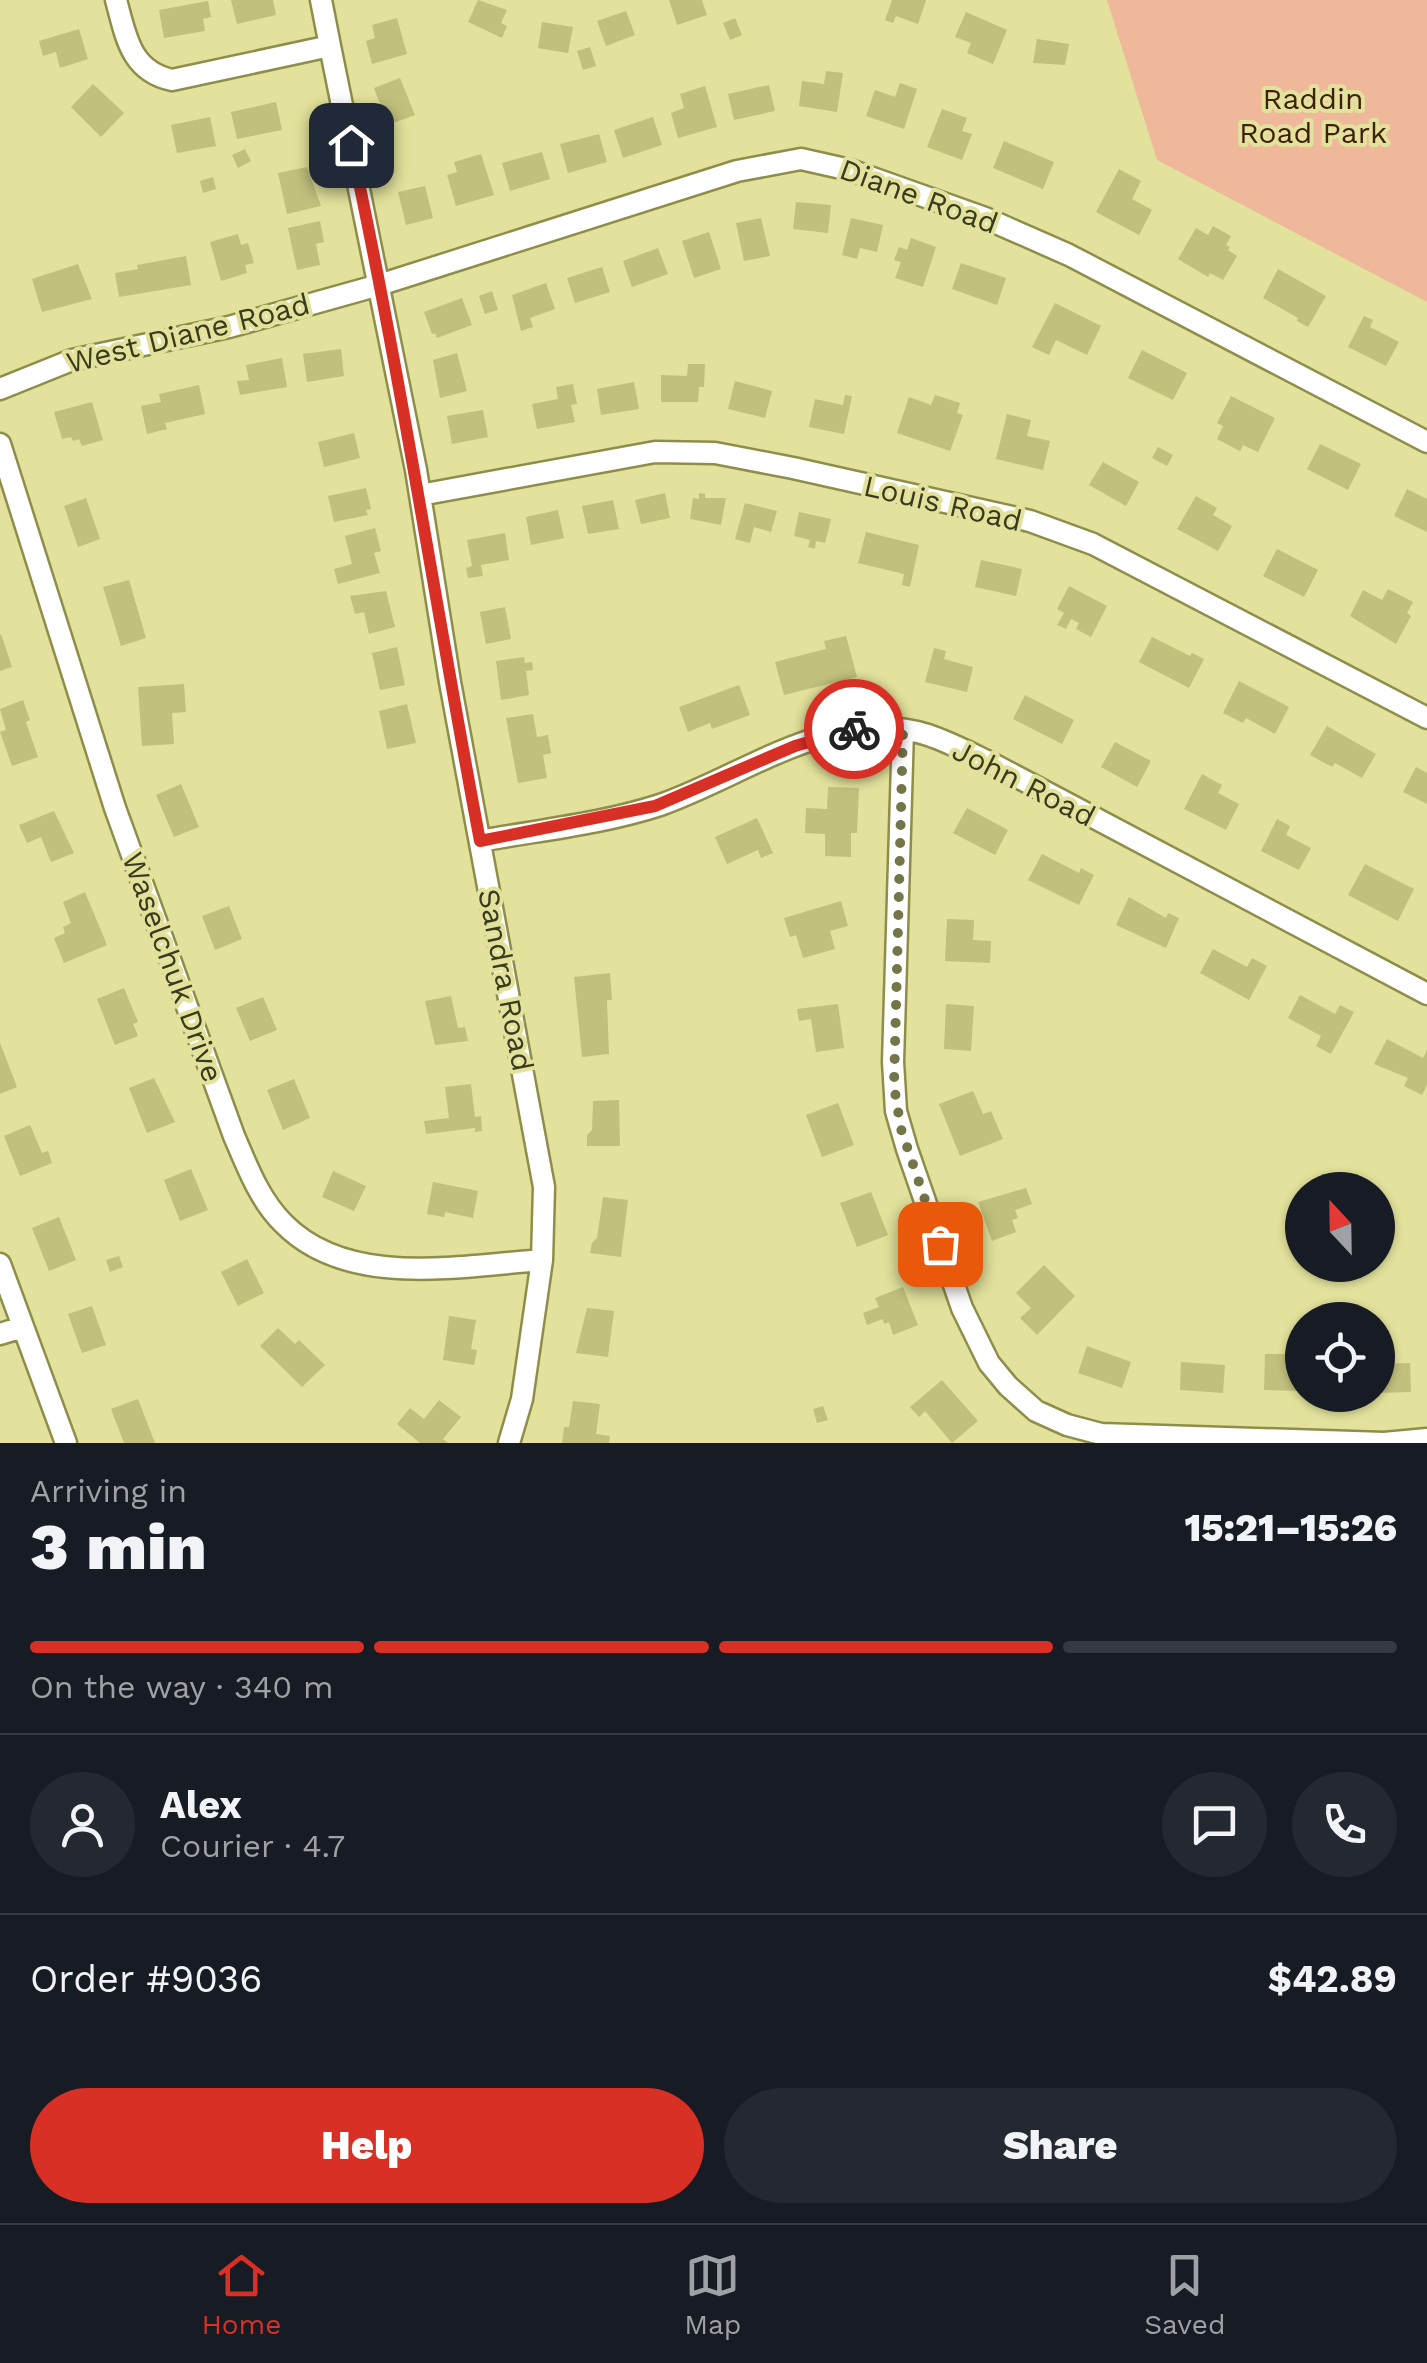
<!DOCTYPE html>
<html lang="en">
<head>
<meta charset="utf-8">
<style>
  body { margin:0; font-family:"Work Sans",sans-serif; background:#242831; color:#f1f3f6; height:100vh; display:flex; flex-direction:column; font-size:38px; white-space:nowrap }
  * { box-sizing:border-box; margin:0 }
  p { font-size:32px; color:#9ea1a6 }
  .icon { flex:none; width:55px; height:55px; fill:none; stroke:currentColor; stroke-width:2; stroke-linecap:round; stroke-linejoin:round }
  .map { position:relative; height:1443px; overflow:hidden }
  .details { display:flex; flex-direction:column; background:#171b24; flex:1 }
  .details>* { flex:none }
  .needle { width:65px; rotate:338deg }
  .controls { position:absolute; left:1285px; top:1172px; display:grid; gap:20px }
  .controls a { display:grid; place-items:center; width:110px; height:110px; border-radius:50%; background:#171b24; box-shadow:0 2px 8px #0004; font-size:50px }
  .pin { position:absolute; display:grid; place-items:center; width:85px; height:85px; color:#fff; margin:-42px; border-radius:20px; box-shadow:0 5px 15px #0006 }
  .courier { position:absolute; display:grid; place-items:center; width:100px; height:100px; margin:-50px; border:8px solid #d93025; border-radius:50%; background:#fff; color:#222; box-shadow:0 2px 12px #0007 }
  .overview em { font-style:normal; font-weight:800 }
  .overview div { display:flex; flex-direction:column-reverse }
  .overview { display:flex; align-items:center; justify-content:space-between; height:170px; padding:0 30px }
  h1 { font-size:65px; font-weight:800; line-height:75px }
  .bar { display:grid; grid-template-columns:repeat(4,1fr); gap:15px 10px; align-content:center; height:120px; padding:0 30px }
  .bar i { height:12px; border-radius:8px; background:#363941 }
  .bar .selected { background:#d93025 }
  .bar p { grid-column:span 4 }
  .line { display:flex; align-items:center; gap:25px; padding:0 30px; border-top:2px solid #363941 }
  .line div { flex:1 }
  .round { display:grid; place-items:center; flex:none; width:105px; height:105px; border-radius:52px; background:#242831 }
  .button { display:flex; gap:20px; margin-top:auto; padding:20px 30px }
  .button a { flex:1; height:115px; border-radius:60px; background:#d93025; color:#fff; font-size:40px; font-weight:800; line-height:115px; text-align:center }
  .button a+a { background:#242831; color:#f1f3f6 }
  .tab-bar { display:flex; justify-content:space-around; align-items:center; height:140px; border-top:2px solid #363941; background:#171b24; font-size:28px; color:#9ea1a6 }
  .tab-bar a { display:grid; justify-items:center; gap:5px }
  .tab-bar .selected { color:#d93025 }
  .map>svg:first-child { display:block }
</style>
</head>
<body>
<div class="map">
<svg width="1427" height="1443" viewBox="0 0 1427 1443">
  <rect width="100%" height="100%" fill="#e2e29c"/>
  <path fill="#f0b89b" d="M1107,0H1427V302L1157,160Z"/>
  <path fill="#c1c07c" d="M231,0H273L276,15L237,24Z
    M478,0L507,10L501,23L507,26L502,38L468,22Z
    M669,0H702L707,15L677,25Z
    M892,0H926L918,24L896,16L893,23L885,20Z
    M208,1L211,17L203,19L205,31L164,38L159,10Z
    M626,11L635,35L606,46L597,21Z
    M966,12L1007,30L993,64L967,53L971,43L955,37Z
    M397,18L407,54L372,64L366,41L375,38L372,25Z
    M735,18L742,35L730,40L723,23Z
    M542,22L573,27L568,53L538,48Z
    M79,29L88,59L60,68L56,52L43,56L39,41Z
    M1037,39L1069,44L1065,65L1033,63Z
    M590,47L596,66L583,70L577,51Z
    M826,71L843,73L837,112L799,106L802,81L824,84Z
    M400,78L415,115L388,125L374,88Z
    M900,83L917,89L904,129L866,116L875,90L895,97Z
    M93,84L124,113L101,137L71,107Z
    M769,85L775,111L734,120L728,94Z
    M705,86L717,127L678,138L671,113L684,108L680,94Z
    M276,102L282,130L237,139L231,112Z
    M942,109L967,118L962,131L972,134L962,160L927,147Z
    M210,117L216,146L177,153L171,125Z
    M653,117L662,145L623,158L614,130Z
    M599,134L607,162L568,173L560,144Z
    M1004,141L1054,162L1043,189L993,168Z
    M245,149L251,161L238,168L232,155Z
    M542,152L550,179L510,191L502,163Z
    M481,154L494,195L456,206L447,175L457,172L454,162Z
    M307,167L321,206L287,214L278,173Z
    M1119,169L1141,181L1132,199L1152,210L1139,235L1096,212Z
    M213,177L216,189L203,193L200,181Z
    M425,186L433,218L406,225L398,192Z
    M796,202L831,205L828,233L793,229Z
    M761,218L770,256L744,261L736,223Z
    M851,218L883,225L877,252L860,248L857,259L842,255Z
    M320,221L324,242L316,244L320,265L297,270L288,228Z
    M1213,226L1231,236L1226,245L1230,247L1228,250L1237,256L1223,280L1210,273L1208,277L1178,259L1196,228L1208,235Z
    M709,232L721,269L694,278L682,241Z
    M238,234L241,245L248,243L254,263L245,265L247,273L221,281L210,242Z
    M911,238L936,247L923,287L895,278L901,262L894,260L899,247L907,250Z
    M658,248L668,274L632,287L623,261Z
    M186,256L191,285L119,297L115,273L138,269L137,265Z
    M961,263L1006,278L997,305L952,289Z
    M78,264L92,299L42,312L32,279Z
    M602,267L610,292L575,303L567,278Z
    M1278,269L1326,296L1308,327L1297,321L1298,318L1263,298Z
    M546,283L555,309L530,318L533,327L521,331L512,295Z
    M492,291L498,310L485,314L479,296Z
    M462,298L472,325L437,338L435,333L432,334L424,312Z
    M1055,303L1101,326L1087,355L1056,340L1049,355L1032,347Z
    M1364,316L1373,320L1370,327L1399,342L1386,366L1348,347Z
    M341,349L344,376L307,382L303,354Z
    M1142,350L1187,373L1173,400L1128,378Z
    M457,353L467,391L440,398L433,360Z
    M282,358L287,387L240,395L237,381L249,380L246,365Z
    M688,364H705L704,387H699L698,402H661V375L687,376Z
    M735,381L772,391L765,418L728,409Z
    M634,382L639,409L601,415L597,389Z
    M573,384L577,404L571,405L575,422L537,429L532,404L558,399L556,387Z
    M199,385L205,414L165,423L167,429L147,434L141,406L161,402L159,394Z
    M845,395L852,396L844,434L809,427L815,399L843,405Z
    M935,395L960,403L957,413L963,415L950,451L897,433L909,397L931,405Z
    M1231,396L1275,418L1258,452L1243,445L1240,451L1217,439L1223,426L1217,423Z
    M92,402L103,440L82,446L79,439L73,441L71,437L62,439L54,412Z
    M483,410L488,437L452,444L447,416Z
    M1007,414L1031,420L1027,436L1050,441L1043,470L996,459Z
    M354,433L360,458L324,467L318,442Z
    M1320,444L1361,464L1348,490L1307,469Z
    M1158,447L1173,455L1167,466L1152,458Z
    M1103,462L1139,482L1126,506L1089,485Z
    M366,488L371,509L366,510L368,515L334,522L328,496Z
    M1407,489L1427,499V532L1394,516Z
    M665,493L670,518L641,524L635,500Z
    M699,493L705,494V498H726L721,525L690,519L693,498L699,499Z
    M1196,496L1217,508L1213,515L1232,526L1218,551L1177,529Z
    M86,498L100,539L78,547L64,506Z
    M613,500L619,529L588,534L582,506Z
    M745,503L777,511L771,532L754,527L750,543L735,539Z
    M558,510L564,538L531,545L526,517Z
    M799,512L831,519L825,543L816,541L815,549L808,547L810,540L794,536Z
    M375,528L381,551L374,553L380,573L338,584L334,569L352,564L345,536Z
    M866,532L919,545L910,587L902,585L904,574L858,563Z
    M505,533L509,560L481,565L483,576L468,578L466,568L472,566L467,540Z
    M1277,549L1318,570L1304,597L1263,576Z
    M981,560L1022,569L1016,596L975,587Z
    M129,580L146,638L121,646L103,587Z
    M1069,586L1107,606L1091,637L1076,629L1079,623L1071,619L1066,629L1057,625L1064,613L1057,609Z
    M1388,589L1413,602L1407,613L1411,616L1396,644L1350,616L1363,590L1382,600Z
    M386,591L395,627L369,634L364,612L355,614L350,596Z
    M505,607L511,639L486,644L480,612Z
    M1,634L12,667L0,671V635Z
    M846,636L857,677L784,695L775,662L826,649L824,641Z
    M1152,637L1190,656L1192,653L1204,659L1189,688L1139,662Z
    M397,647L405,685L380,690L372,653Z
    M934,648L946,651L944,659L973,667L967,692L925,682Z
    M524,657L525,663L532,662L533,670L526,671L529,695L501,700L496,661Z
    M1239,681L1289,707L1275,734L1246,718L1243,723L1223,713Z
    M184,684L186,712L172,713L174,744L142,746L138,687Z
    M739,685L750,715L712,729L710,723L688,732L679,707Z
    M1025,695L1074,720L1062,744L1013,719Z
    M23,700L30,720L26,722L38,757L12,766L0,732L6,730L0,709Z
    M407,704L416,743L387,749L379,711Z
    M533,714L537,737L548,735L551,753L543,755L547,778L518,783L506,718Z
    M1327,726L1376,754L1362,778L1335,763L1332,767L1310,755Z
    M1115,742L1151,761L1137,787L1101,767Z
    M1416,767L1427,773V804L1403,792Z
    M1202,774L1222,785L1218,793L1239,804L1226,830L1184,809Z
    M181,784L199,827L174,837L156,795Z
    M828,787L859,788L857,833H851V857L825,856V834L805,833L806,808L827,809Z
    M967,808L1008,830L995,855L953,833Z
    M54,811L74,853L51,862L41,837L27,843L19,825Z
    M757,818L773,853L761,858L758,850L727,864L715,837Z
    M1277,819L1290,826L1286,835L1311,848L1299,870L1261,851Z
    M1042,854L1079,873L1081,868L1094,875L1079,905L1028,880Z
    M1365,864L1414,889L1398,921L1348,895Z
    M85,892L107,945L64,963L54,938L65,933L63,927L71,923L63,902Z
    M1129,897L1166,918L1168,913L1179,918L1166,948L1116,925Z
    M841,901L848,926L830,931L835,949L803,958L796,935L790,937L784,918Z
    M229,906L242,939L215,950L202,916Z
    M947,919L974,920L973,940L991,941L990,963L945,961Z
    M1213,949L1247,967L1252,958L1267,966L1249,1000L1200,973Z
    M610,973L612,1000H607L609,1054L582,1057L574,977Z
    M124,988L138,1022L133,1024L138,1036L115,1045L97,999Z
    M1300,995L1335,1014L1340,1005L1354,1012L1331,1054L1316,1046L1321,1036L1288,1018Z
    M451,996L458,1028L465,1027L468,1041L435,1045L425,1001Z
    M263,997L277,1030L250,1041L236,1008Z
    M838,1004L844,1048L816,1052L811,1019L799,1021L797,1009Z
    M946,1004L974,1006L971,1051L944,1049Z
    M1387,1039L1423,1058L1427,1050V1085L1422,1095L1404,1086L1408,1078L1374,1064Z
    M0,1043L17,1087L0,1094Z
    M154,1078L175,1122L147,1133L129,1088Z
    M294,1079L310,1118L283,1130L267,1090Z
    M471,1084L475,1117L481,1116L482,1131L475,1132V1128L426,1134L424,1121L449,1118L445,1087Z
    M973,1091L983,1114L991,1111L1003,1139L960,1156L939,1104Z
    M619,1100L620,1146H587V1135L592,1130L593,1101Z
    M838,1103L854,1145L822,1157L806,1115Z
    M30,1125L42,1153L48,1151L52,1163L20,1176L4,1136Z
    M191,1169L208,1210L180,1221L164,1180Z
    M333,1171L366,1186L354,1211L322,1197Z
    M433,1182L478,1191L473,1218L445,1212L444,1217L427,1214Z
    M1026,1188L1032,1204L1015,1210L1018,1218L1012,1220L1016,1232L992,1241L978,1202Z
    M871,1192L888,1235L857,1247L840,1203Z
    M603,1197L628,1200L621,1257L590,1253L592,1243L597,1238Z
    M59,1217L76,1260L49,1271L32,1228Z
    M119,1256L123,1267L110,1272L106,1260Z
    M247,1259L264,1293L238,1306L221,1272Z
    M1044,1265L1075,1296L1037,1335L1020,1318L1031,1308L1016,1293Z
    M903,1287L918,1325L893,1335L889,1322L884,1324L883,1319L867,1325L863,1313L879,1307L875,1298Z
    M92,1306L106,1345L82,1353L68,1314Z
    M587,1308L614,1311L608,1357L576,1353Z
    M449,1316L476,1320L471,1349L477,1350L474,1365L443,1360Z
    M278,1328L295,1344L299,1340L325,1365L302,1387L260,1346Z
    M1087,1346L1131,1362L1122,1388L1078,1373Z
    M1265,1354H1302V1391L1264,1390Z
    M1181,1362L1225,1365L1223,1393L1180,1390Z
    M1410,1363L1411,1392L1378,1393V1364Z
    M942,1380L978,1421L952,1443L925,1411L919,1417L910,1407Z
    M138,1399L155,1443H124L111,1409Z
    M439,1400L461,1417L443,1439L448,1443H420L397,1424L410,1408L424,1419Z
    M573,1401L600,1404L596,1434L610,1436L609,1443H562L564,1427H569Z
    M823,1406L828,1420L817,1423L813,1409Z"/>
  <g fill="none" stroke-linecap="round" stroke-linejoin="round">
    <g stroke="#8e8d4a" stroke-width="25">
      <path id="minor" d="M116,0C126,36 130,71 172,80L330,46L321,0
        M330,46L416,470L450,682L544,1187L542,1260L522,1399L509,1443
        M0,389L72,360L229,327L379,285L737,171L801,159L850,170L985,218L1069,255L1427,442
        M0,444L115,808L234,1136C247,1166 259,1199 283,1223C347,1289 460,1266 542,1260
        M420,495L655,452L715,453L793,468L1030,521L1093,544L1427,718
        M903,730L893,1062L896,1111L907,1149L962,1308L989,1363L1008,1386L1036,1411L1067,1425L1101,1434L1384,1443L1427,1439
        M480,841C539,830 602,824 660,805C746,775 833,705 928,735C949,742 970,753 991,763L1427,994
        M0,1264L66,1443
        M0,1334L23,1327"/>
    </g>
    <use href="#minor" stroke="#fff" stroke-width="20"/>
  </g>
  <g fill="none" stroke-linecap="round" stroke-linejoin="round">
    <path stroke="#75754a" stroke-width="10" stroke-dasharray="0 18" d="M854,729L903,730L894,1086L901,1129L940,1244"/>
    <path stroke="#d93025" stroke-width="12" d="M351,145C401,376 436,609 480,841L655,806L795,746L854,729"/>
  </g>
  <g text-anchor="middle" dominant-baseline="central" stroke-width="8" stroke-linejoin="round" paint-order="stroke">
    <g font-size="30" fill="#401f0d" stroke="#e2e29c">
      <text x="1313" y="98">Raddin<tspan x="1313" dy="34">Road Park</tspan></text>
    </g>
    <g font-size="30" fill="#3a3a1e" stroke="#e2e29c">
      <text transform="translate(919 196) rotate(20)">Diane Road</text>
      <text transform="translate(188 333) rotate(-14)">West Diane Road</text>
      <text transform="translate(943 503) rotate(13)">Louis Road</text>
      <text transform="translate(1024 783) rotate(27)">John Road</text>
      <text transform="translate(173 967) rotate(70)">Waselchuk Drive</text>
      <text transform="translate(506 980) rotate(79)">Sandra Road</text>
    </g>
  </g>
</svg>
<div class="controls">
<a><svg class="needle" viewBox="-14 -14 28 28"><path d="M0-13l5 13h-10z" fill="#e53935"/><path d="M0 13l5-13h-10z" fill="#9ea1a6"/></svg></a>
<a><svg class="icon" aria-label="locate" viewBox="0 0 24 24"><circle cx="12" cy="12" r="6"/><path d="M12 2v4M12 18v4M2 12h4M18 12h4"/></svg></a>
</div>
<div class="pin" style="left:940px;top:1244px;background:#ea580c"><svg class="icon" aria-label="bag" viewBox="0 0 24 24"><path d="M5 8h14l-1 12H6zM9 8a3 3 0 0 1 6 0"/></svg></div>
<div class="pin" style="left:351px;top:145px;background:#1f2937"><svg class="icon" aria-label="home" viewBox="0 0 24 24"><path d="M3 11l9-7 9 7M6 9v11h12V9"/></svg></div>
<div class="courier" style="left:854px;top:729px"><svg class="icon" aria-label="bike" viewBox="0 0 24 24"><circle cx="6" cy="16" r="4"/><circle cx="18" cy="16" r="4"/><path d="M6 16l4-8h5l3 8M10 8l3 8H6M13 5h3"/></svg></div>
</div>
<section class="details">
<div class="overview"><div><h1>3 min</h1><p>Arriving in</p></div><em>15:21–15:26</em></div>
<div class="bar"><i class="selected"></i><i class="selected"></i><i class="selected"></i><i></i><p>On the way · 340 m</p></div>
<div class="line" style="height:180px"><a class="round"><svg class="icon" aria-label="person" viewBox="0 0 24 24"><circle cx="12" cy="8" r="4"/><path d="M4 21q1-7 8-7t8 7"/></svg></a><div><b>Alex</b><p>Courier · 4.7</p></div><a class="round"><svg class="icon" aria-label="chat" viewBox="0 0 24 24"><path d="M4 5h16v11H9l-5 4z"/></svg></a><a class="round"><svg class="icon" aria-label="phone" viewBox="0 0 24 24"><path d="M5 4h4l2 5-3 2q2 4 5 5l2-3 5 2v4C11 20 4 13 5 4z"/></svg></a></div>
<div class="line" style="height:130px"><div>Order #9036</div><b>$42.89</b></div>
<div class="button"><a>Help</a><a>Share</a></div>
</section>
<nav class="tab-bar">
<a class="selected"><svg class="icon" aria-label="home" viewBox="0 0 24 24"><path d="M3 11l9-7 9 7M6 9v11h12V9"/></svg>Home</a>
<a><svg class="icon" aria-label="map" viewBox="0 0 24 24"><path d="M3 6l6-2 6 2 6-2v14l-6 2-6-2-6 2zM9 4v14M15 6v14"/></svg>Map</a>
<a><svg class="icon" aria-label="saved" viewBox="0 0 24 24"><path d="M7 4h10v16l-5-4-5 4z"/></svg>Saved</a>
</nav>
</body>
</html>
